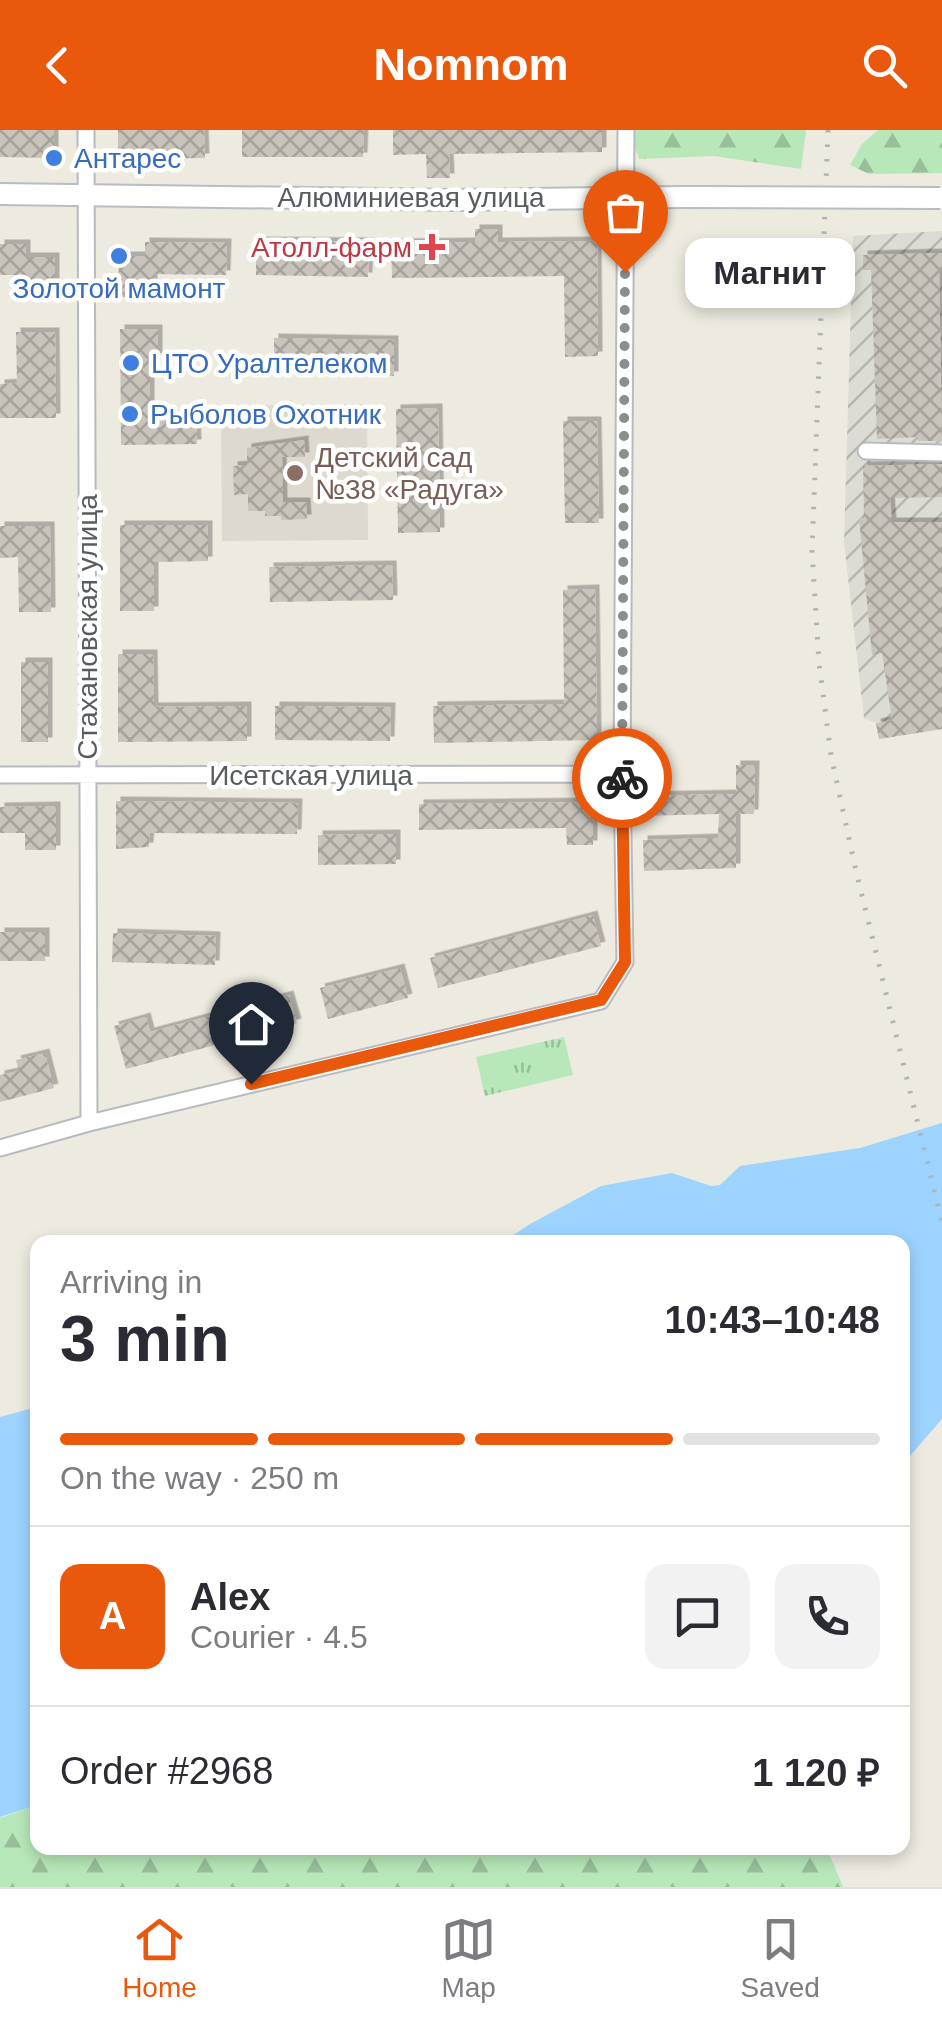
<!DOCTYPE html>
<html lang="en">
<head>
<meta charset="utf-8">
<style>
  body { margin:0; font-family:Arial,sans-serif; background:#f2f2f3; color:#2b2b33; height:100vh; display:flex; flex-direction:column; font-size:38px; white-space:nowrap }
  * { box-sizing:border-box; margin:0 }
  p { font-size:32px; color:#7c7c81 }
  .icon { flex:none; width:55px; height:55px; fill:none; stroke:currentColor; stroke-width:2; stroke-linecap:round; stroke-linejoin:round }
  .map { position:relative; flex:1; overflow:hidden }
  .drawer { position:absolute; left:30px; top:1105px; width:880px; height:620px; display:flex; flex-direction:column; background:#fff; border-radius:20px; box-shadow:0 5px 15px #0003 }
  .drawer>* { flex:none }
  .pin { position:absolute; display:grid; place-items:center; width:85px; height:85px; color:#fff; margin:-102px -42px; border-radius:50% 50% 50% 0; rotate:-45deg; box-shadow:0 0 10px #0007 }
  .pin .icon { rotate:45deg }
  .courier { position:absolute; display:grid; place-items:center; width:100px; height:100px; margin:-50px; border:8px solid #ea580c; border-radius:50%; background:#fff; color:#222; box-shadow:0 2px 12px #0007 }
  .bubble { position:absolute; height:70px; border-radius:20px; background:#fff; box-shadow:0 5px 15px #0003; font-size:32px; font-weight:600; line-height:70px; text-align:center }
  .summary em { font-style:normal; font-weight:600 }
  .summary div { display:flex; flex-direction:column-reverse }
  .summary { display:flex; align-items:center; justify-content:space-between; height:170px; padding:0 30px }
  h1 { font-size:65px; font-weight:600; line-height:75px }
  .bar { display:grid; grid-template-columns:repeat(4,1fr); gap:15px 10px; align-content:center; height:120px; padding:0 30px }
  .bar i { height:12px; border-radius:8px; background:#e1e1e2 }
  .bar .selected { background:#ea580c }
  .bar p { grid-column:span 4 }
  .line { display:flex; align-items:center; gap:25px; padding:0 30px; border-top:2px solid #e1e1e2 }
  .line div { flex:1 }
  .round { display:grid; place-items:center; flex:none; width:105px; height:105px; border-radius:20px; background:#f2f2f3 }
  header { display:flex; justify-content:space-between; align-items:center; height:130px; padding:0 30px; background:#ea580c; color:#fff; font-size:45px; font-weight:600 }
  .tab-bar { display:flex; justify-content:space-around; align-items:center; height:140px; border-top:2px solid #e1e1e2; background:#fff; font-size:28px; color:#7c7c81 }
  .tab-bar a { display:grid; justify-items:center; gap:5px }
  .tab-bar .selected { color:#ea580c }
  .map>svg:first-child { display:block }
</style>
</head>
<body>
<header><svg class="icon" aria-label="back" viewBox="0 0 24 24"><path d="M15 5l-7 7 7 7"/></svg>Nomnom<svg class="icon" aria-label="search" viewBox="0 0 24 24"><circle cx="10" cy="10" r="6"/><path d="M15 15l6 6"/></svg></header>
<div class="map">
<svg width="942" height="1757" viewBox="0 0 942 1757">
  <defs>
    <pattern id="industrial-furrows" width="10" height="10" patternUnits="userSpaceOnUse" patternTransform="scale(2.5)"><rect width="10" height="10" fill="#dddcd4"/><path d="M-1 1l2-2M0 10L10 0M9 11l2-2" fill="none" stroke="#b6b6af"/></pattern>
    <pattern id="forest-firs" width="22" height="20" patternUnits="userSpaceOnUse" patternTransform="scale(2.5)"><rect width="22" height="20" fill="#b8e8b9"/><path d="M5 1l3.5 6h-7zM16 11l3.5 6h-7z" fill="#98bf9a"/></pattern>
    <pattern id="park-tufts" width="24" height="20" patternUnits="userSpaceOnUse" patternTransform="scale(2.5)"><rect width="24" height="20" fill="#b8e8b9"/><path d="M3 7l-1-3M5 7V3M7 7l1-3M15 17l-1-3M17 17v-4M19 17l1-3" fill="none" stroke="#98bf9a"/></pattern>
    <pattern id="building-cross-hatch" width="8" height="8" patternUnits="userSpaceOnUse" patternTransform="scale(2.5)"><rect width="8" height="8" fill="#c8c4bc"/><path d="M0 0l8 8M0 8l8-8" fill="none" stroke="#a5a29c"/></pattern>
    <filter id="shadow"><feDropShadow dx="4.5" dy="-4.5" stdDeviation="0" flood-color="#0004"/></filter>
  </defs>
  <rect width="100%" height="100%" fill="#edeadf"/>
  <path fill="url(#industrial-furrows)" d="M942,101V599L879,609L876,593L864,588L844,412L853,106Z"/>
  <path fill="#ddd9ce" d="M367,274L368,410L222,411L221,276Z"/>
  <path fill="url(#forest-firs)" d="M633,0H806L801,39L714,26L639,29L632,11Z
    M878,0H942V43L869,44L850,35L862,14Z
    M37,1675L38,1718H827L843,1757H0V1688Z"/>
  <path fill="url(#park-tufts)" d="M564,907L573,945L485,966L476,927Z"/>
  <path fill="#9dd3ff" d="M942,993V1289L903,1334L902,1112H503L530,1094L601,1056L672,1043L711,1056L720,1055L740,1036L860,1018Z
    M37,1277V1675L0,1687V1287Z"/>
  <path fill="url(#building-cross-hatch)" filter="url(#shadow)" d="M0,0H54V28L0,27Z
    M118,0H204L205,28L118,29Z
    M242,0H364L363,27H242Z
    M393,0H602V22L449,24L450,48H427L426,24L393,25Z
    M475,99H498V112L597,111L598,226L565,227L564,146L392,148L391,113L475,112Z
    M256,111L369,112L368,147L256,145Z
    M145,112L227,113L226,145L153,144V168L118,167L119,126H145Z
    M0,114H26V127H55V168H25V145H0Z
    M942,123V139H939L942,311H918V307L877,309L871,140H863V125Z
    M120,199H158V228H150V286L196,285L197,314L121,315Z
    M16,202H55L56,288H0V254L17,253Z
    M274,208L394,210V246L274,244Z
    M438,278L440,402L398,403L396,279Z
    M563,291H597L599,393H565Z
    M304,310L305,327H282L283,372H306L307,389L281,390V386H265V381H248V364L234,365L233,336L247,335V318Z
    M942,334V367L890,368L892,392H942V599L879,609L876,593L892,590L882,523L872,525L859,388H864L863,336Z
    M120,395H208V431L154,432V481H120Z
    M0,396H50L51,482H19L18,427L0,428Z
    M392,435L393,470L270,472L269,437Z
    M595,459L597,610L434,613L433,576L564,574L563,460Z
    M118,524H153L154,577L247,576V611L118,612Z
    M21,532H48V612H21Z
    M275,576L391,577L390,611L275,610Z
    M736,635H755L754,684H736V738L644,741L643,710L718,708L719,684L640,686V666L736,664Z
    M116,671L298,673L297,704L150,703L149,717L116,719Z
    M593,672V715H567L566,698L419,700V674Z
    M56,676V720H25V703H0V677Z
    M396,704V734L318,735V705Z
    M593,785L601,816L438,858L430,828Z
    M0,802H45V831H0Z
    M113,803L216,806L215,835L112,832Z
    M400,838L408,868L328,889L320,858Z
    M289,865L297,893L126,939L114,896L146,887L150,902Z
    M45,923L54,958L0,972V945L19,941L16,930Z"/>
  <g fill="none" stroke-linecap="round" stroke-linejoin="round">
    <g stroke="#b7bac0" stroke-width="19">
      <path id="street" d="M86,0L89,993
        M866,321L942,323
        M0,645L622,644
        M0,1018L89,993L601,871L625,832L622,644L626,0"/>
    </g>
    <g stroke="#b8bcc3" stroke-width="24">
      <path id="secondary" d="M0,64L453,70L684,67"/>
    </g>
    <use href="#street" stroke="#fff" stroke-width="15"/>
    <use href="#secondary" stroke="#fff" stroke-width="20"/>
    <path stroke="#b2b3b3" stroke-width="5" stroke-dasharray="2.5 12" stroke-linecap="butt" d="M828,0L812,421L819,533L831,625L856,741L942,1092"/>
    <g stroke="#b8bcc3" stroke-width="24" stroke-linecap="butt">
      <path id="secondary-bridge" d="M684,67L940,68"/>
    </g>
    <use href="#secondary-bridge" stroke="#fff" stroke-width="20"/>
  </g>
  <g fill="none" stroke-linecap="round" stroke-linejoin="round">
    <path stroke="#8c8e8e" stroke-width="10" stroke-dasharray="0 18" d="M622,648L625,142"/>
    <path stroke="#ea580c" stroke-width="12" d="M251,954L601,870L625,832L622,648"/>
  </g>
  <g fill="#3f7fe0" stroke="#fff" stroke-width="4">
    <circle cx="54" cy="28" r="10"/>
    <circle cx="119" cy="126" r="10"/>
    <circle cx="131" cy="233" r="10"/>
    <circle cx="130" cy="284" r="10"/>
  </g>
  <path fill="#e0444e" stroke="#fff" stroke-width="4" d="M427 102h10v10h10v10h-10v10h-10v-10h-10v-10h10z"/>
  <circle fill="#8d6e63" stroke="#fff" stroke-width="4" cx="295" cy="343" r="10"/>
  <g text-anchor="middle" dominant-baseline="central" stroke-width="9" stroke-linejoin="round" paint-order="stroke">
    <g font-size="28" fill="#366cbe" stroke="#fff" text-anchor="start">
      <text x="74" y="28">Антарес</text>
      <text x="119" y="158" text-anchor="middle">Золотой мамонт</text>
      <text x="151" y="233">ЦТО Уралтелеком</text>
      <text x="150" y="284">Рыболов Охотник</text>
    </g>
    <g font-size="28" fill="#585c62" stroke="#fff">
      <text x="411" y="67">Алюминиевая улица</text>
      <text transform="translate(87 497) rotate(-90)">Стахановская улица</text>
      <text x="311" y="645">Исетская улица</text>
    </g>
    <g font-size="28" fill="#be3a42" stroke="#fff" text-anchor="end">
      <text x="412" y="117">Атолл-фарм</text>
    </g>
    <g font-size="28" fill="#785e54" stroke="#fff" text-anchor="start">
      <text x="315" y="327">Детский сад<tspan x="315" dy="32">№38 «Радуга»</tspan></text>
    </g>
  </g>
</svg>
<div class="pin" style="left:625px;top:142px;background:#ea580c"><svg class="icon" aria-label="bag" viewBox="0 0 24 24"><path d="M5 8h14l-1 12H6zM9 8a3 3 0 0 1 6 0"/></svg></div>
<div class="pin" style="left:251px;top:954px;background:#1f2937"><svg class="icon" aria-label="home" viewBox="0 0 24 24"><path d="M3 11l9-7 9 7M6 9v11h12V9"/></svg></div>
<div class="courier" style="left:622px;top:648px"><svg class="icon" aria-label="bike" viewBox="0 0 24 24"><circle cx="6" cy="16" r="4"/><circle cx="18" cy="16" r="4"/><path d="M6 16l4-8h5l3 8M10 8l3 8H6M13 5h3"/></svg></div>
<div class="bubble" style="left:685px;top:108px;width:170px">Магнит</div>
<section class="drawer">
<div class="summary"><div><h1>3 min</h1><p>Arriving in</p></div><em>10:43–10:48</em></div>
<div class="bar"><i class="selected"></i><i class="selected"></i><i class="selected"></i><i></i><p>On the way · 250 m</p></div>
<div class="line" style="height:180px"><b class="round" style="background:#ea580c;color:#fff">A</b><div><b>Alex</b><p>Courier · 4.5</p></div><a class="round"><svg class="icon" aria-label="chat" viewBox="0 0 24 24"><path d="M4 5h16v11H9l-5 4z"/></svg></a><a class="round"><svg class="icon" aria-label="phone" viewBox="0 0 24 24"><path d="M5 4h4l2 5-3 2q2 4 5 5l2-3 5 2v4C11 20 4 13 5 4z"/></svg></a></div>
<div class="line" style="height:130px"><div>Order #2968</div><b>1 120 ₽</b></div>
</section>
</div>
<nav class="tab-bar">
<a class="selected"><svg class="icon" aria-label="home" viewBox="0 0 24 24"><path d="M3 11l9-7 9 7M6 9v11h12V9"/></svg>Home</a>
<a><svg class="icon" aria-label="map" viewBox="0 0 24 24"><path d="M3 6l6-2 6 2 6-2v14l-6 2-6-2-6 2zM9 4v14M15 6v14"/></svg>Map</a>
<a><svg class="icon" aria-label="saved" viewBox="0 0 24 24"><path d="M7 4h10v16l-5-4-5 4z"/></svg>Saved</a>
</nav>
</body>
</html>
